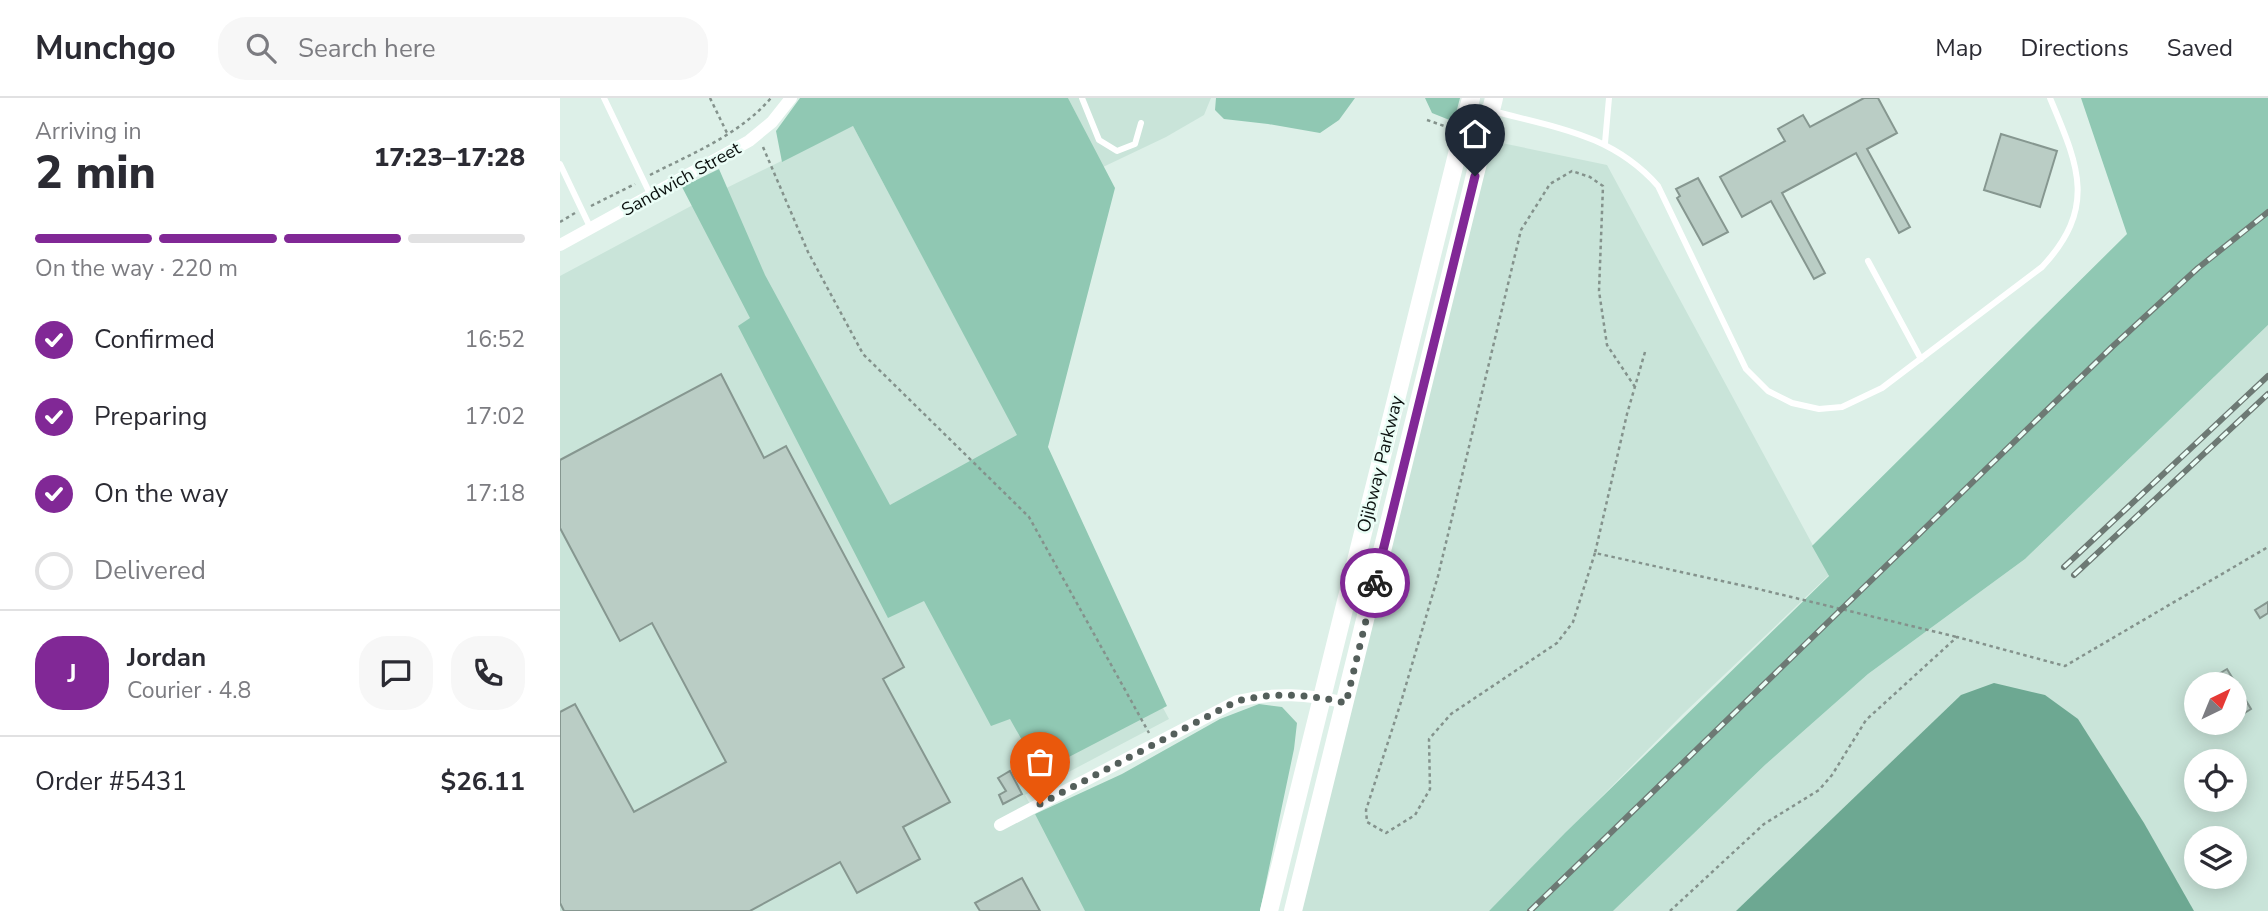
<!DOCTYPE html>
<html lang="en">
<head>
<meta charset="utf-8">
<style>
  body { margin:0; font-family:"Nunito Sans",sans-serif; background:#f7f7f7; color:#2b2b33; height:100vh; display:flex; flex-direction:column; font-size:26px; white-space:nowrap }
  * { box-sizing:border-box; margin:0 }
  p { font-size:23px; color:#7c7c81 }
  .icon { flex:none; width:38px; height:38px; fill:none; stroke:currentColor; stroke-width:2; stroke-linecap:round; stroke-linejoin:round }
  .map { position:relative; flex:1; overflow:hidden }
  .side { display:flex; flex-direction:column; background:#fff; width:560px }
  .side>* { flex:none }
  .needle { width:46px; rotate:43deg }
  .buttons { position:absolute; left:1624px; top:574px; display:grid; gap:14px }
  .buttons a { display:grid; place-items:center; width:63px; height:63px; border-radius:50%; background:#fff; box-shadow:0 4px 18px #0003; font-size:35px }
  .pin { position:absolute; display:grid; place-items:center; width:60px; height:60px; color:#fff; margin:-72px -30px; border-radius:50% 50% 50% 0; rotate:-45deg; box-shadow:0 0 7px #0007 }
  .pin .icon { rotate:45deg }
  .courier { position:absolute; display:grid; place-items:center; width:70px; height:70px; margin:-35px; border:5px solid #812896; border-radius:50%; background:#fff; color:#222; box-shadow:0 2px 9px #0007 }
  .overview em { font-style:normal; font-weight:800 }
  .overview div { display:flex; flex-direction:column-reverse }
  .overview { display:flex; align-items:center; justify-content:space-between; height:119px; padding:0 35px }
  h1 { font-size:46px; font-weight:800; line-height:52px }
  .bar { display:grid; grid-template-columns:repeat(4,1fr); gap:10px 7px; align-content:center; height:84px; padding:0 35px }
  .bar i { height:9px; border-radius:5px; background:#e1e1e2 }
  .bar .active { background:#812896 }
  .bar p { grid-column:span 4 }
  .line { display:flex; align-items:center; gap:18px; padding:0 35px; border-top:2px solid #e1e1e2 }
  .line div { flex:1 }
  .round { display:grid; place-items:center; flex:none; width:74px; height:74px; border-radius:28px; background:#f7f7f7 }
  ol { padding:0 35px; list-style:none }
  li { display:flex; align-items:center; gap:21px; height:77px }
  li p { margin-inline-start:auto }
  li .icon { padding:7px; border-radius:50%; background:#812896; color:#fff; stroke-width:4 }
  li:last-child { color:#7c7c81 }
  li i { width:38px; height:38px; border:4px solid #e1e1e2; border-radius:50% }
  header { display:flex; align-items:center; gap:42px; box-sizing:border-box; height:98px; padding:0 35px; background:#fff; border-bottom:2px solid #e1e1e2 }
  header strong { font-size:33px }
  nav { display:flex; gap:38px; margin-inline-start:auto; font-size:24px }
  .search { width:490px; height:63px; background:#f7f7f7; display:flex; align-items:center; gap:18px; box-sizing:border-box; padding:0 24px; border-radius:28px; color:#7c7c81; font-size:26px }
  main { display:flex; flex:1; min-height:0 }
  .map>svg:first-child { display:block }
</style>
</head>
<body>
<header>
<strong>Munchgo</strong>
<div class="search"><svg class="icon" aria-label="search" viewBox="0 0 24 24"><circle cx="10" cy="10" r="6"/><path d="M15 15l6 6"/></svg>Search here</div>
<nav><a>Map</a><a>Directions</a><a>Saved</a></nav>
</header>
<main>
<section class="side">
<div class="overview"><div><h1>2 min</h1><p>Arriving in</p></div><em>17:23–17:28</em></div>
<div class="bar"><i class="active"></i><i class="active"></i><i class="active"></i><i></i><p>On the way · 220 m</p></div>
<ol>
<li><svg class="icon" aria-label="check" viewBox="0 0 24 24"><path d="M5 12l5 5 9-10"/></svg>Confirmed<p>16:52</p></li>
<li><svg class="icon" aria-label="check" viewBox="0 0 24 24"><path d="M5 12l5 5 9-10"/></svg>Preparing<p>17:02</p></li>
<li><svg class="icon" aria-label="check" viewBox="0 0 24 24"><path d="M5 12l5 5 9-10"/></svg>On the way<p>17:18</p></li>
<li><i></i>Delivered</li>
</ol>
<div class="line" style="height:126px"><b class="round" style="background:#812896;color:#fff">J</b><div><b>Jordan</b><p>Courier · 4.8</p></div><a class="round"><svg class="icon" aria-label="chat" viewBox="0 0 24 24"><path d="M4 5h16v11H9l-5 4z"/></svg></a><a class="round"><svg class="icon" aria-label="phone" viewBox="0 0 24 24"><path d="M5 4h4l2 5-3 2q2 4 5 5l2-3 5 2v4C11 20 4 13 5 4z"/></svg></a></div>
<div class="line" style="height:91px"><div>Order #5431</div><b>$26.11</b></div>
</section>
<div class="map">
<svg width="1708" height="813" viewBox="0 0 1708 813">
  <rect width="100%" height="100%" fill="#ddf0e8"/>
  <path fill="#c9e4d9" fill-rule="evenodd" d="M508,0H651L644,17L606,39L543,69Z
    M293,28L609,621L465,697L529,813H0V178L146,100Z
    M932,43L1047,67L1269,477L1123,616L929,813H741Z
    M1708,227V813H1053L1205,667L1308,576L1465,461ZM1636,586H1675V625H1636ZM1636,663H1675V702H1636ZM1636,740H1675V779H1636Z"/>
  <path fill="#90c8b3" d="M240,0H508L555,90L488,349L607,608L480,674L450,621L431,628L364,503L328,520L178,228L190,220L122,89L159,71L205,177L330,407L457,337L293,28L222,64L216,33Z
    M656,0H795L779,22L760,35L708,26L664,21L655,12Z
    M865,0H900L895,19L892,23L872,15Z
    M1521,0H1708V227L1465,461L1308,576L1205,667L1053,813H929L1005,735L1269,478L1252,448L1567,136Z
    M699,606L722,609L737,625L734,651L700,813H525L475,716L562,676L660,621Z"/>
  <path fill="#6da892" d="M1434,585L1485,597L1518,621L1584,725L1634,813H1176L1401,597Z"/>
  <path fill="#bacdc5" stroke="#869790" stroke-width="2" d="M1304,0H1318L1337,35L1307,51L1350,129L1339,135L1296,55L1222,95L1265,175L1254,181L1211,103L1182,119L1160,79L1225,43L1218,31L1243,17L1250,29Z
    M1441,36L1497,53L1480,109L1424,92Z
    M1138,80L1168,134L1143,147L1117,100L1120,98L1116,91Z
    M161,276L204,360L226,348L344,569L323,581L390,704L343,729L360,761L297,795L280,764L190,813H4L0,805V614L15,606L74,714L166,664L92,525L60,543L0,430V362Z
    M1708,504V515L1700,520L1695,512Z
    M1667,571L1691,611L1675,621V586H1642Z
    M450,673L462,696L443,706L439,697L446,693L438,680Z
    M462,780L480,813H420L415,805Z"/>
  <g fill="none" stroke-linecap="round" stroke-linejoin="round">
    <path stroke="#84928c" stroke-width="2.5" stroke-dasharray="3.5 3.5" stroke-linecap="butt" d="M150,0L168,37
      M867,22L890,30
      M203,49L248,154L303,256L469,419L589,635
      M90,77C133,55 179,37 211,0
      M31,108L75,86
      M0,124L15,115
      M1085,254L1067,316L1035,455L1194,490L1397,539
      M1035,455L1013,524L997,545L891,616L869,641L870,691L855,717L826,735L807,724L806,712L841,604L878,478L961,132L990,86L1012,73L1030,79L1043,88L1039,193L1047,247L1075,289
      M1110,813L1204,726L1259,692L1272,677L1306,622L1397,539L1505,568L1708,449"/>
    <path stroke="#fff" stroke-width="6" d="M44,0L91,98
      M522,0L539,42L557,53L575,46L581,25
      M933,13C996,30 1052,36 1098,88L1186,271L1208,293L1232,305L1259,311L1282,309L1322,290L1482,169C1538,109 1518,67 1490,0
      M1045,45L1049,0
      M0,66L31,131
      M1308,163L1361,261"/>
    <path stroke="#fff" stroke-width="12" d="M0,147L189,43L212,24L231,0
      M440,727L677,603C715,594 748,596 786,605"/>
    <path stroke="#fff" stroke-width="18" d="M709,813L911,0
      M733,813L934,0"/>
    <g stroke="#6d7974" stroke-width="6">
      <path id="rail" d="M1504,469L1708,278
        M1514,477L1708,296
        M970,813L1552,249L1638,170L1708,114"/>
    </g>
    <use href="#rail" stroke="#eafdf6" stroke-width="3.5" stroke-dasharray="10" stroke-linecap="butt"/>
  </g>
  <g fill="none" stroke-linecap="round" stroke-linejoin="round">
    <path stroke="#545f5b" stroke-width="7" stroke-dasharray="0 12.6" d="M480,706L677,603C715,594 748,596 786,605L815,485"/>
    <path stroke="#812896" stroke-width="9" d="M815,485L915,78"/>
  </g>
  <g text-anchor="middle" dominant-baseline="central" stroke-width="5" stroke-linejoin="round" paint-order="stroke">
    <g font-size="18" fill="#0b110f" stroke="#eafdf6">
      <text transform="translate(121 81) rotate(-29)">Sandwich Street</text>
      <text transform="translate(820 366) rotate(-76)">Ojibway Parkway</text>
    </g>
  </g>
</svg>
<div class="buttons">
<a><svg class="needle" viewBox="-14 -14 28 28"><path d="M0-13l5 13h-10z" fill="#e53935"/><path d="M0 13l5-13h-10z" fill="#7c7c81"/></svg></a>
<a><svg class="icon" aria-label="locate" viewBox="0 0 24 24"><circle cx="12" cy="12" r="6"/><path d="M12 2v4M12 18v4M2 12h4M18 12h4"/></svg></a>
<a><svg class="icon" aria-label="layers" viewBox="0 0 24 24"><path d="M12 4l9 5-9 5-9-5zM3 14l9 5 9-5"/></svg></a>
</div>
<div class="pin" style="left:480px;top:706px;background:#ea580c"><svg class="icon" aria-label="bag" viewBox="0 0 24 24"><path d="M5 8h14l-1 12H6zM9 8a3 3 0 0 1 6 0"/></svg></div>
<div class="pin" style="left:915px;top:78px;background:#1f2937"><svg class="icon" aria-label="home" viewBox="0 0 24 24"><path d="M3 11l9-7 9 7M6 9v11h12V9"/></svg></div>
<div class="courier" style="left:815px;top:485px"><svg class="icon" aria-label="bike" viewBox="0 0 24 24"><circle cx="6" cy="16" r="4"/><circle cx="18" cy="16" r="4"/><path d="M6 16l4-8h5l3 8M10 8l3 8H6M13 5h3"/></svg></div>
</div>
</main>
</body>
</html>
